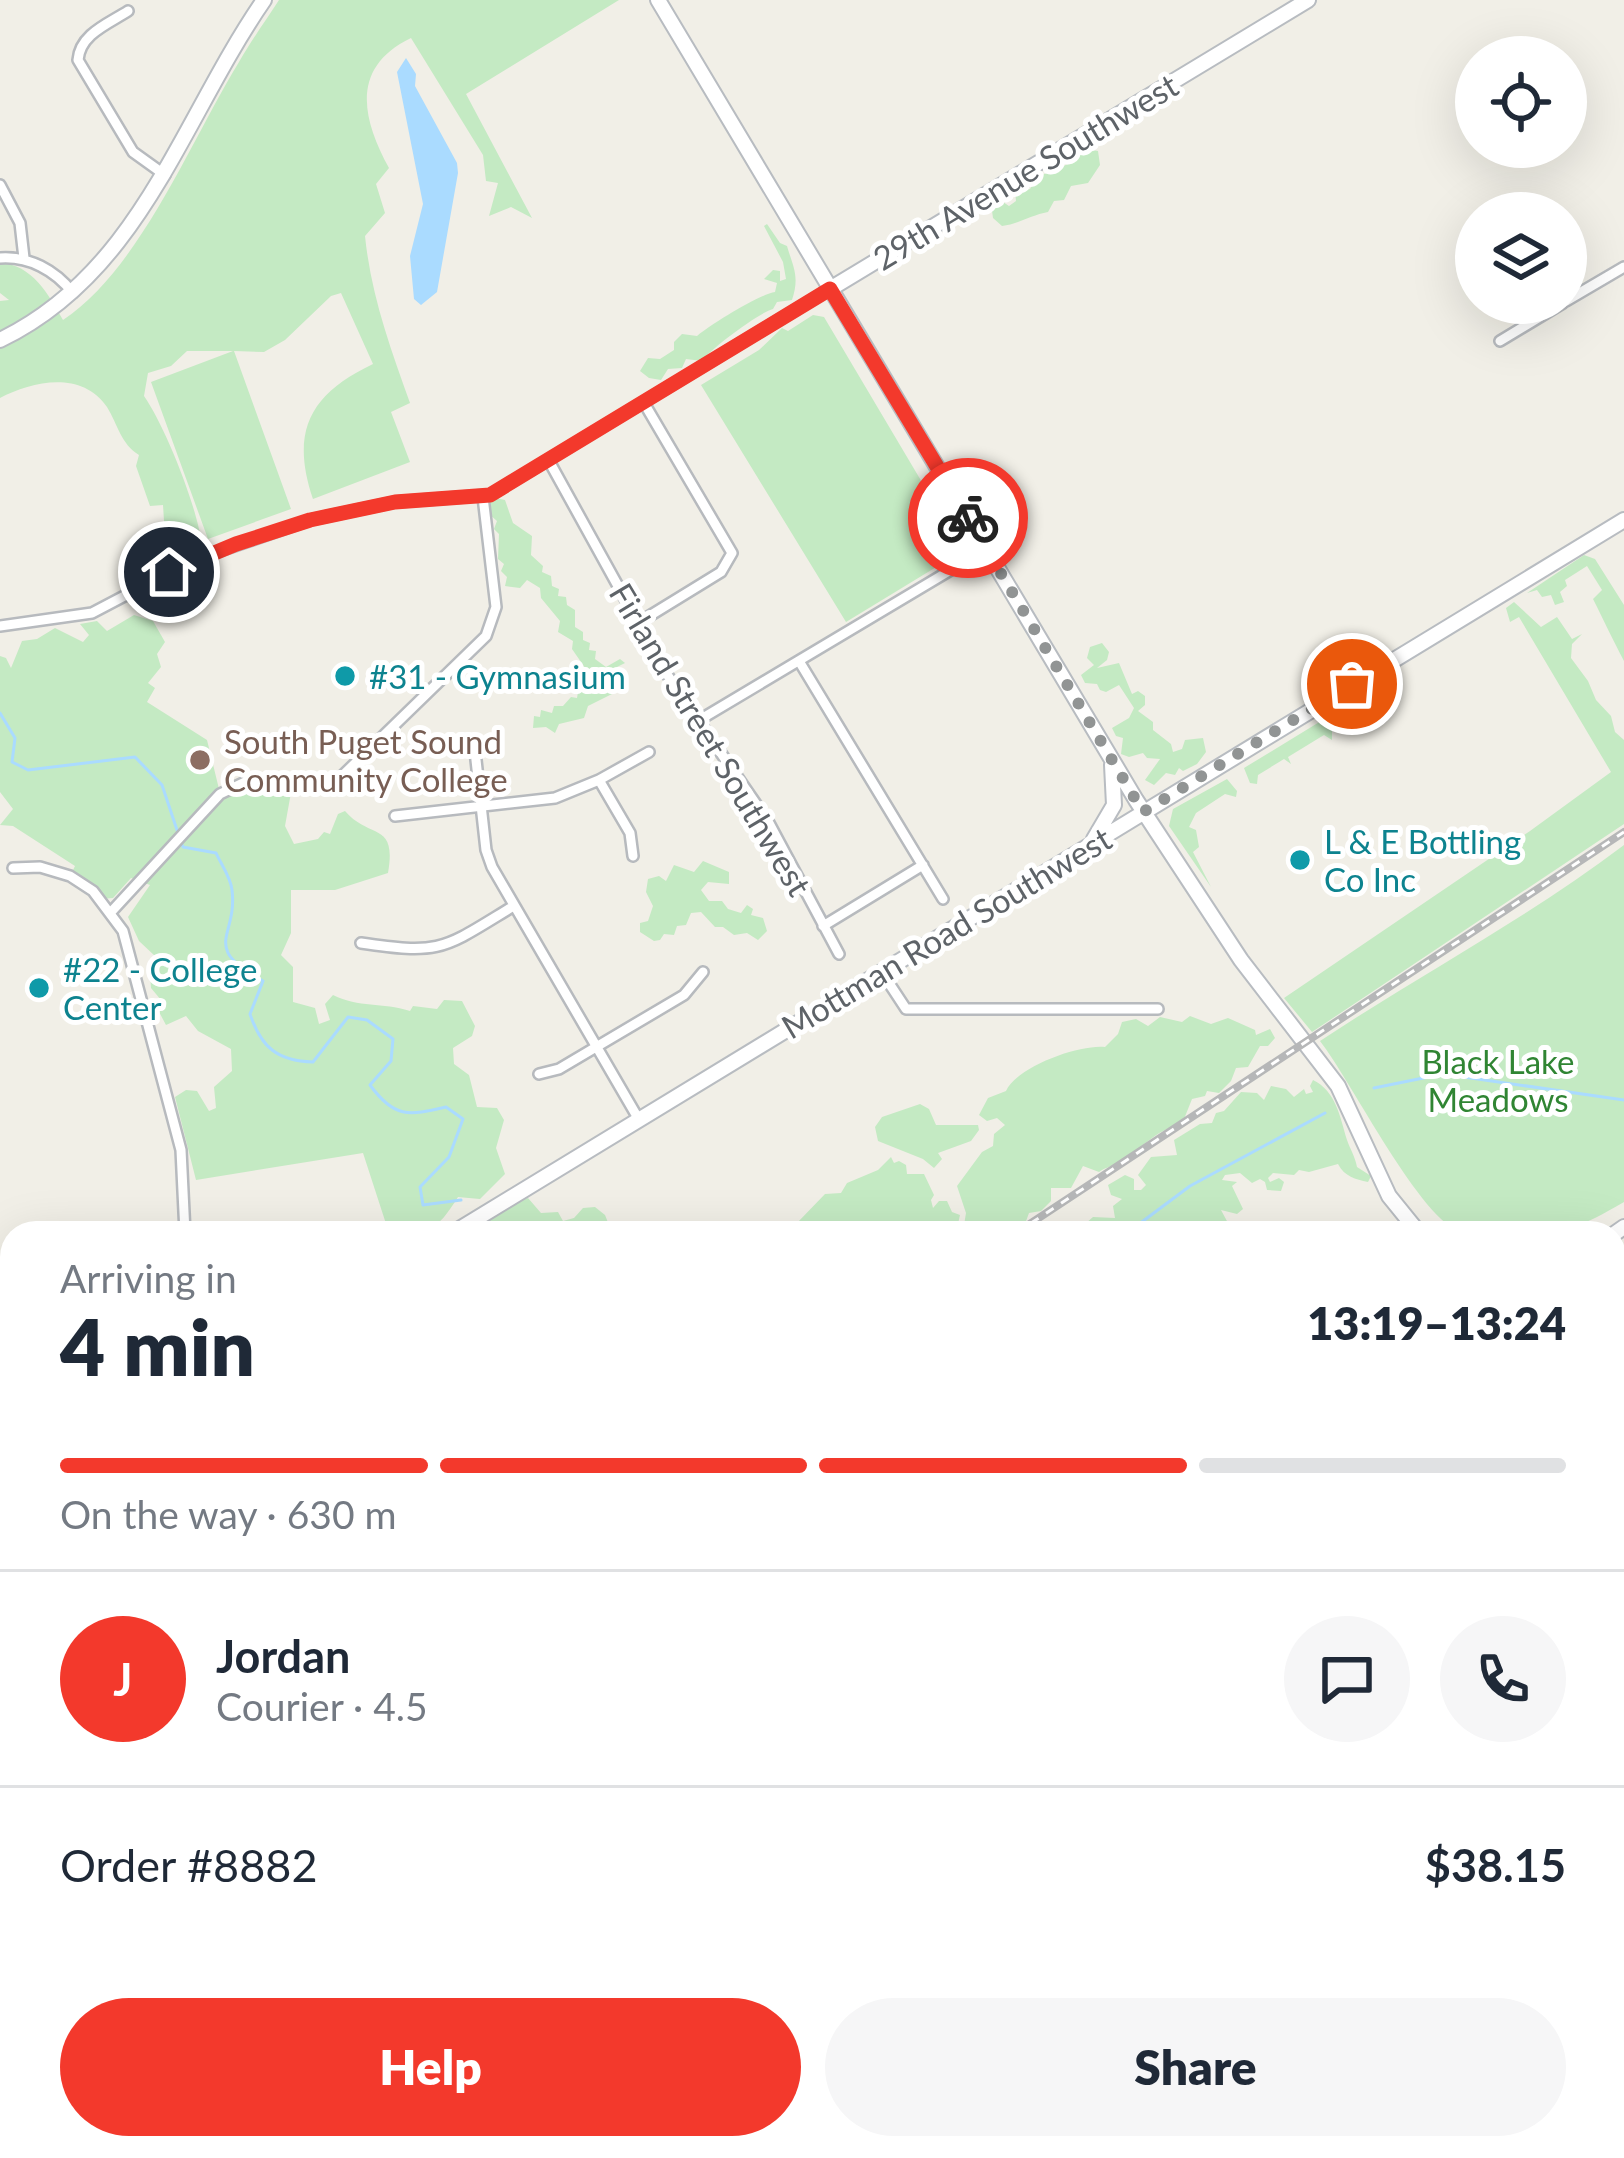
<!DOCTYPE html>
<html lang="en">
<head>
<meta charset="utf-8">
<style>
  body { margin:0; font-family:Lato,sans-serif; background:#f6f6f7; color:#1f2937; height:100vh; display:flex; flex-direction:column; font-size:45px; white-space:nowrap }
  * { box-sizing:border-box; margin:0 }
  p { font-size:39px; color:#747a83 }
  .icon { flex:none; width:66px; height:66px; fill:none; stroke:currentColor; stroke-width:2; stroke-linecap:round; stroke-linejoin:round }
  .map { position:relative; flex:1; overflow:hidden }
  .side { position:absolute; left:0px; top:1221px; width:1626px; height:939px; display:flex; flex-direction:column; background:#fff; border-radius:36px 36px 0 0; box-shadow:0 12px 48px #0002 }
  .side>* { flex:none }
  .controls { position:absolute; left:1455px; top:36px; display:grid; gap:24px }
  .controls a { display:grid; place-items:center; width:132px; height:132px; border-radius:50%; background:#fff; box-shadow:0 12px 48px #0002; font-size:60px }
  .pin { position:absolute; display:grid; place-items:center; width:102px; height:102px; color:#fff; margin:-51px; border:6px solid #fff; border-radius:50%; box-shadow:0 3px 12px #0007 }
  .courier { position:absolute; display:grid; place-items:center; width:120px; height:120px; margin:-60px; border:9px solid #f3392c; border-radius:50%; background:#fff; color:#222; box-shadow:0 3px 15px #0007 }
  .headline em { font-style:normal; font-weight:800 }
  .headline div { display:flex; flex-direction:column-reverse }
  .headline { display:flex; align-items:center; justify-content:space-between; height:204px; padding:0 60px }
  h1 { font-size:78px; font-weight:800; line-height:90px }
  .bar { display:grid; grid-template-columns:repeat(4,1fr); gap:18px 12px; align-content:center; height:144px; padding:0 60px }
  .bar i { height:15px; border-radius:9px; background:#e0e1e3 }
  .bar .selected { background:#f3392c }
  .bar p { grid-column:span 4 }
  .line { display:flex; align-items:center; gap:30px; padding:0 60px; border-top:3px solid #e0e1e3 }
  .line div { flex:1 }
  .round { display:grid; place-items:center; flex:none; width:126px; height:126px; border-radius:63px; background:#f6f6f7 }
  .primary-button { display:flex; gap:24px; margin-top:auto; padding:24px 60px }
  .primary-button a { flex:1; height:138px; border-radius:72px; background:#f3392c; color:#fff; font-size:48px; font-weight:800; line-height:138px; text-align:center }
  .primary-button a+a { background:#f6f6f7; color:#1f2937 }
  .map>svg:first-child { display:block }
</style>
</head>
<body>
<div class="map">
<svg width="1624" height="2158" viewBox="0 0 1624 2158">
  <rect width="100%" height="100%" fill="#f1efe7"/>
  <path fill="#c4eac3" d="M279,0H619L466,94L532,218L511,207L489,216L498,183L486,181L483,155L411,38C351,67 361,117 389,168L376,184L385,213L365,236C371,295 390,347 410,403L391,412L410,462L313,499C290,431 310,394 373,364L341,293L331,296L285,340L264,352L234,351L291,509L208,539L151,382L233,351H187L171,366L148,373L144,396C165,426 198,508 202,546L188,550L182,541L165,536L163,505L150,506L136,466L139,455C121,444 118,425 107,407C82,370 32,381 0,398V301L9,300L0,293V263C32,264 49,295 63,320C140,269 191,140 239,62C251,41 266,20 279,0Z
    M1085,149L1098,151L1100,165L1088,183L1071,186L1064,200L1054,201L1048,212C1031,215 1019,224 1002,226L993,218L991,203L1000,200L1009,206L1016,201L1015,191L1030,189L1037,177L1073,162L1074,156Z
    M767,224L780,243L787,246C793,267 800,276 792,300L777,302L773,309C760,312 709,350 702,361L686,359L682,368L668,369L661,380L649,378L640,371L648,358L660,359L674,350V342L682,334L697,336C713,323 760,294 775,292L777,283L764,279L773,270L780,271V281L786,279L783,262L764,226Z
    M813,315L824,317L961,548L956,555L846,622L701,385L759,350L782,328L788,331Z
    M495,498L505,500L513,523L532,536L531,555L543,566L542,572L551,576L552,586L559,589L558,596L566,597L567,605L575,610V627L583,632V640L590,643L589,650L596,651L595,659L606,667L620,659L625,663L611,670L621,682L618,691L588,706L584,718L559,724L555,733L546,727L533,728L534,716L540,717L541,710L552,713L554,706H563L571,697L577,698L578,692H586L590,675L572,649L573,641L558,632L560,621L541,598L540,588L527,580L520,588L505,586L507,577L501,571L504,564L498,559L499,534L494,529L497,521L489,514L488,504Z
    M1584,555L1595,559L1624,605V661C1613,640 1604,621 1593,599L1602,590L1587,566L1565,580L1567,586L1560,592L1564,602L1555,605L1551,595L1542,597L1537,590L1527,593Z
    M1514,602L1541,627L1557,617L1572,639L1582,634L1572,644L1571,658L1588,681L1596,700L1611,716L1615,732L1624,740V824L1312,1032L1284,998L1530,831L1611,772L1519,617L1510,622L1506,608Z
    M134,615L153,621L165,642L157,654L161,667L148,683L155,688L147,702L207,740L220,793L237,783L292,787L285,826L294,844L318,839L324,832L330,834L338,814L345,811C370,840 397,821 388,873L335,890H291V933L281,955L293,967V1002L315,1008L319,1024L330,1020L325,1004L333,995C359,1008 382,1002 410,1011L413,1006L437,1009L444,1000L462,1001L475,1026L472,1036L453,1048L454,1064L469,1075L477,1107L497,1108L504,1120L496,1148L505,1174L480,1199L458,1197C436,1232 430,1233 389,1233L363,1153L196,1180L175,1097L186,1090L197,1091L209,1111L216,1108L214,1087L232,1071L231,1049L198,1031L186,1016L166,1025L158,1010L161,1000L151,988L149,960L156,957L139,941L128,917L150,885L131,878L113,898L101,899L70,876L75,866L13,826L0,825L13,809L0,792V656L6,658L11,668L22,641L37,639L55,628L83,642L89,635L80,624L97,621L107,631Z
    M1102,643L1109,652L1107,660L1097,668L1119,663L1132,694L1138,691L1145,696V705L1138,711L1153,722V730L1171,744L1173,752L1182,749L1185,740L1203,738L1206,752L1197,764L1183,771L1179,768L1175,775L1166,773L1154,785L1145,780L1160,759L1147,758L1143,753L1129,757L1121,754L1123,738L1116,736L1112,728L1129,718L1134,708L1119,685L1106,692L1100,690L1097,684L1085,683L1081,675L1094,665L1087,658L1090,647Z
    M1321,721L1332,729V740L1324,735L1288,757L1291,764L1284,759L1258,775L1257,784L1250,783L1244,768Z
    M1227,779L1237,791L1236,797L1225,794L1196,813L1189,827L1196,830L1199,847L1193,852L1211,887L1169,826L1173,809Z
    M1624,845V1202C1576,1230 1565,1233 1510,1233C1496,1233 1477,1236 1463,1233C1421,1222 1352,1082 1320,1041C1421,974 1528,918 1624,845Z
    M703,861L729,872V884L708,882L701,890L709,901H722L728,909L741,913L747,905L753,909L751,915L763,918L767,931L758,940L747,933L734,935L723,927H715L701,912L691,913L686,925L677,926L674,935L664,934L660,940L654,941L640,932V923L648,921L653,906L646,892L648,879L659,876L666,881L674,865L694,872Z
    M1190,1016L1211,1024L1228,1018L1255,1030L1256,1035L1270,1029L1275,1038L1268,1046H1260L1248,1067L1236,1068L1231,1081L1219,1093L1207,1091L1205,1096L1192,1099L1182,1124C1157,1128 1137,1153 1116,1164C1110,1167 1104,1168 1099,1172L1083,1166L1071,1188H1051V1201L1041,1211L1029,1213L1025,1224C1003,1235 990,1235 969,1225V1233H788V1225L797,1223L825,1194L841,1193L847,1183L878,1170L891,1157L894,1163L899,1161L906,1165L907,1174H924L934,1195L931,1200L933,1208L939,1201H947L952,1212L960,1215L958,1224L964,1225L966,1213L957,1186L982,1152L993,1146L994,1134L1005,1125L997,1118L987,1121L979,1115L988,1098L1006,1091C1017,1066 1081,1044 1105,1047L1118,1034L1122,1022L1136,1019L1148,1026L1160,1017L1182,1022Z
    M1313,1080C1336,1091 1340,1117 1347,1140C1350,1149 1355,1156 1357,1167L1371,1176L1368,1182C1355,1179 1345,1177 1338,1164L1309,1172L1299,1170L1294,1175L1273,1173L1268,1178L1270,1182L1279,1178L1284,1182L1281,1191L1267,1190L1265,1182L1260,1179L1252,1183L1240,1173L1225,1175L1222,1180L1237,1182L1232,1186L1243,1209L1237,1214L1221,1210L1228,1223L1223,1229L1247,1233H1079L1078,1230L1093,1217L1115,1218L1113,1206L1122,1199L1111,1195L1108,1185L1125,1175L1134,1179V1190H1141L1146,1185L1138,1175L1151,1157L1177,1155L1174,1140L1200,1124L1212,1123L1216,1113L1224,1111L1241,1092L1257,1093L1264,1100L1271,1086L1286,1089L1294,1097L1304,1089L1306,1094L1313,1092L1310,1086Z
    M920,1104L929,1109L936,1125H978L979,1130L971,1141L938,1153L942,1159L934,1168L923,1159L878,1141L875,1127L882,1117Z
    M528,1198L541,1213L558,1212L563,1221L574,1218L583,1208L595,1207L605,1215L609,1225L616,1229L626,1224L634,1233H472L497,1215L500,1207Z
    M12,1855V2105L0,2102V1860Z"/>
  <path fill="#aadbff" d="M406,58L416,74L415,86L457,163L458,173L437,292L421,305L414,299L410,256L423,204L397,72Z"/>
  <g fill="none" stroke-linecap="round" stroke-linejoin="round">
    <path stroke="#aadbff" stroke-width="3" d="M0,713L15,738L12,762L28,770L135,757L162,785L178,833
      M181,842L183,847L216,853C221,864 231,878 232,890C238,938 199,946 263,981L250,1014C261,1047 277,1061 313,1062L348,1017L367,1020L393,1039L391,1061L370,1085C394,1118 408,1116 446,1107L463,1119L449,1157L420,1187L423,1205L461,1200
      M1374,1088L1443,1074L1624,1100
      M954,1233L987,1226
      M1127,1233L1190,1186L1325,1113
      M0,2064L12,2072
      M1,2117L12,2106"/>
    <g stroke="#b7babe" stroke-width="14">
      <path id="street" d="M128,11C108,24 80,34 78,60L133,152L165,175
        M0,185L20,223L24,258
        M0,258C29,256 55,270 73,293
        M1566,301L1624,267
        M1500,341L1563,303
        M549,461L666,673L769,823L839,954
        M638,623L721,572L732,553L644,403
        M0,626L92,613L191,561L310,520L395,502L490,495L830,289
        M799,661L943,899
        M696,722L986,549
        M475,751L486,850L492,867L638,1118
        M599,780L630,833L633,856
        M395,816L555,798L599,780L649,752
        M13,868L40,867L70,876L93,891L123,931L181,1150L185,1233
        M112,911L220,794L245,782L302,789L340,778L486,636L496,607L483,497
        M823,926L923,865
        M361,943C442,955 443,949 512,907
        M881,971L906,1009H1158
        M539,1074L559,1069L684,995L703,972
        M0,1442L12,1435
        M193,2148V2158
        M893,2148L922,2158
        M645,2158L662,2148
        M834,2158L838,2148"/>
    </g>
    <g stroke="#b8bcc1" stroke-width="18">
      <path id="secondary" d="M658,0L1136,800L1241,960L1338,1086L1389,1196L1419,1233
        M830,289L1308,0
        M0,340C141,272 181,120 264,0
        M1094,839L1114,805L1112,765
        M453,1233L1624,520
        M1614,1234L1624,1227
        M0,1506L12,1499
        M0,2124L12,2126
        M1429,2148L1443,2158"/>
    </g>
    <g stroke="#f9a800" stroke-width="21">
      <path id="highway" d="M0,1636L12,1634
        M0,1672L12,1669
        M0,1687L12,1685
        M1614,1707L1624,1708
        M1614,1743L1624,1744
        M1614,1769L1624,1770
        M1614,1811L1624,1812"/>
    </g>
    <use href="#street" stroke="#fff" stroke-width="9"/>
    <use href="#secondary" stroke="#fff" stroke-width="14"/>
    <use href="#highway" stroke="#ffe291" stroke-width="16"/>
    <g stroke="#b6b7b8" stroke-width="8">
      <path id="rail" d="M1016,1233L1624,832
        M29,2158L37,2148"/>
    </g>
    <use href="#rail" stroke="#fff" stroke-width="3" stroke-dasharray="9" stroke-linecap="butt"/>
  </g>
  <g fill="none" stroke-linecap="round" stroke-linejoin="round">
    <path stroke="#919494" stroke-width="12" stroke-dasharray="0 21.6" d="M968,518L1143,812L1352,684"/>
    <path stroke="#f3392c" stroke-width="15" d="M169,572L236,544L310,520L395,502L490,495L830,289L968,518"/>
  </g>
  <g fill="#0f9aa8" stroke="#fff" stroke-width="4.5">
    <circle cx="345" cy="676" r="12"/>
    <circle cx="1300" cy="860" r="12"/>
    <circle cx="39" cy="988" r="12"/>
  </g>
  <circle fill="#8d6e63" stroke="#fff" stroke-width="4.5" cx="200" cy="760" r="12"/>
  <g text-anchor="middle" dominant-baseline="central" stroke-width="10" stroke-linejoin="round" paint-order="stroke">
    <g font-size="33" fill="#5e6368" stroke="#fff">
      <text transform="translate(1025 171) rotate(-31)">29th Avenue Southwest</text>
      <text transform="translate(711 739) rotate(59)">Firland Street Southwest</text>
      <text transform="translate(946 932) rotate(-31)">Mottman Road Southwest</text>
    </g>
    <g font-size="33" fill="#0d838f" stroke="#fff" text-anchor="start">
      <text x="369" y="676">#31 - Gymnasium</text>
      <text x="1324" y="841">L &amp; E Bottling<tspan x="1324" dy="38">Co Inc</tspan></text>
      <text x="63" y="969">#22 - College<tspan x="63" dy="38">Center</tspan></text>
    </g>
    <g font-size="33" fill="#785e54" stroke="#fff" text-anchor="start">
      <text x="224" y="741">South Puget Sound<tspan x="224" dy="38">Community College</tspan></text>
    </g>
    <g font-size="33" fill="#308533" stroke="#fff">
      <text x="1498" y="1061">Black Lake<tspan x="1498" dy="38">Meadows</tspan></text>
    </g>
  </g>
</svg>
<div class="controls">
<a><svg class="icon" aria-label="locate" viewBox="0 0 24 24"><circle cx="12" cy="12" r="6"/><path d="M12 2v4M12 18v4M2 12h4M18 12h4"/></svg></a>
<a><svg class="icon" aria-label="layers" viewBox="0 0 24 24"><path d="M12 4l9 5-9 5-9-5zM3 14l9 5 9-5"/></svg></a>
</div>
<div class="pin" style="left:1352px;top:684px;background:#ea580c"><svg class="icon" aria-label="bag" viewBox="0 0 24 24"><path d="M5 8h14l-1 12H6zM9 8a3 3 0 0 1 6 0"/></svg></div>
<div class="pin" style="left:169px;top:572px;background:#1f2937"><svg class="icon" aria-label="home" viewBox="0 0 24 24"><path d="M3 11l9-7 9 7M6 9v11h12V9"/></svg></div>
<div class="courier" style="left:968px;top:518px"><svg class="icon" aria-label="bike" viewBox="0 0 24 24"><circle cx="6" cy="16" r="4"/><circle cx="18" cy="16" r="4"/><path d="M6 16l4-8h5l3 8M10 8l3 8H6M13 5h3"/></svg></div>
<section class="side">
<div class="headline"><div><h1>4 min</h1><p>Arriving in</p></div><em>13:19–13:24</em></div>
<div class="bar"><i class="selected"></i><i class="selected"></i><i class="selected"></i><i></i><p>On the way · 630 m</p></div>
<div class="line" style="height:216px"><b class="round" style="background:#f3392c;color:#fff">J</b><div><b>Jordan</b><p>Courier · 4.5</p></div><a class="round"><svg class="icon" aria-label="chat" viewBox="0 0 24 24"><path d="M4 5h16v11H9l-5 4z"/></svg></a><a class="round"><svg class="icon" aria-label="phone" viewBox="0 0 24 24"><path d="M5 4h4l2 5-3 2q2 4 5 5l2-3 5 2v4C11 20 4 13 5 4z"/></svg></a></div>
<div class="line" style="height:156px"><div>Order #8882</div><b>$38.15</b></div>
<div class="primary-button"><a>Help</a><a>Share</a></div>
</section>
</div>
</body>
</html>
